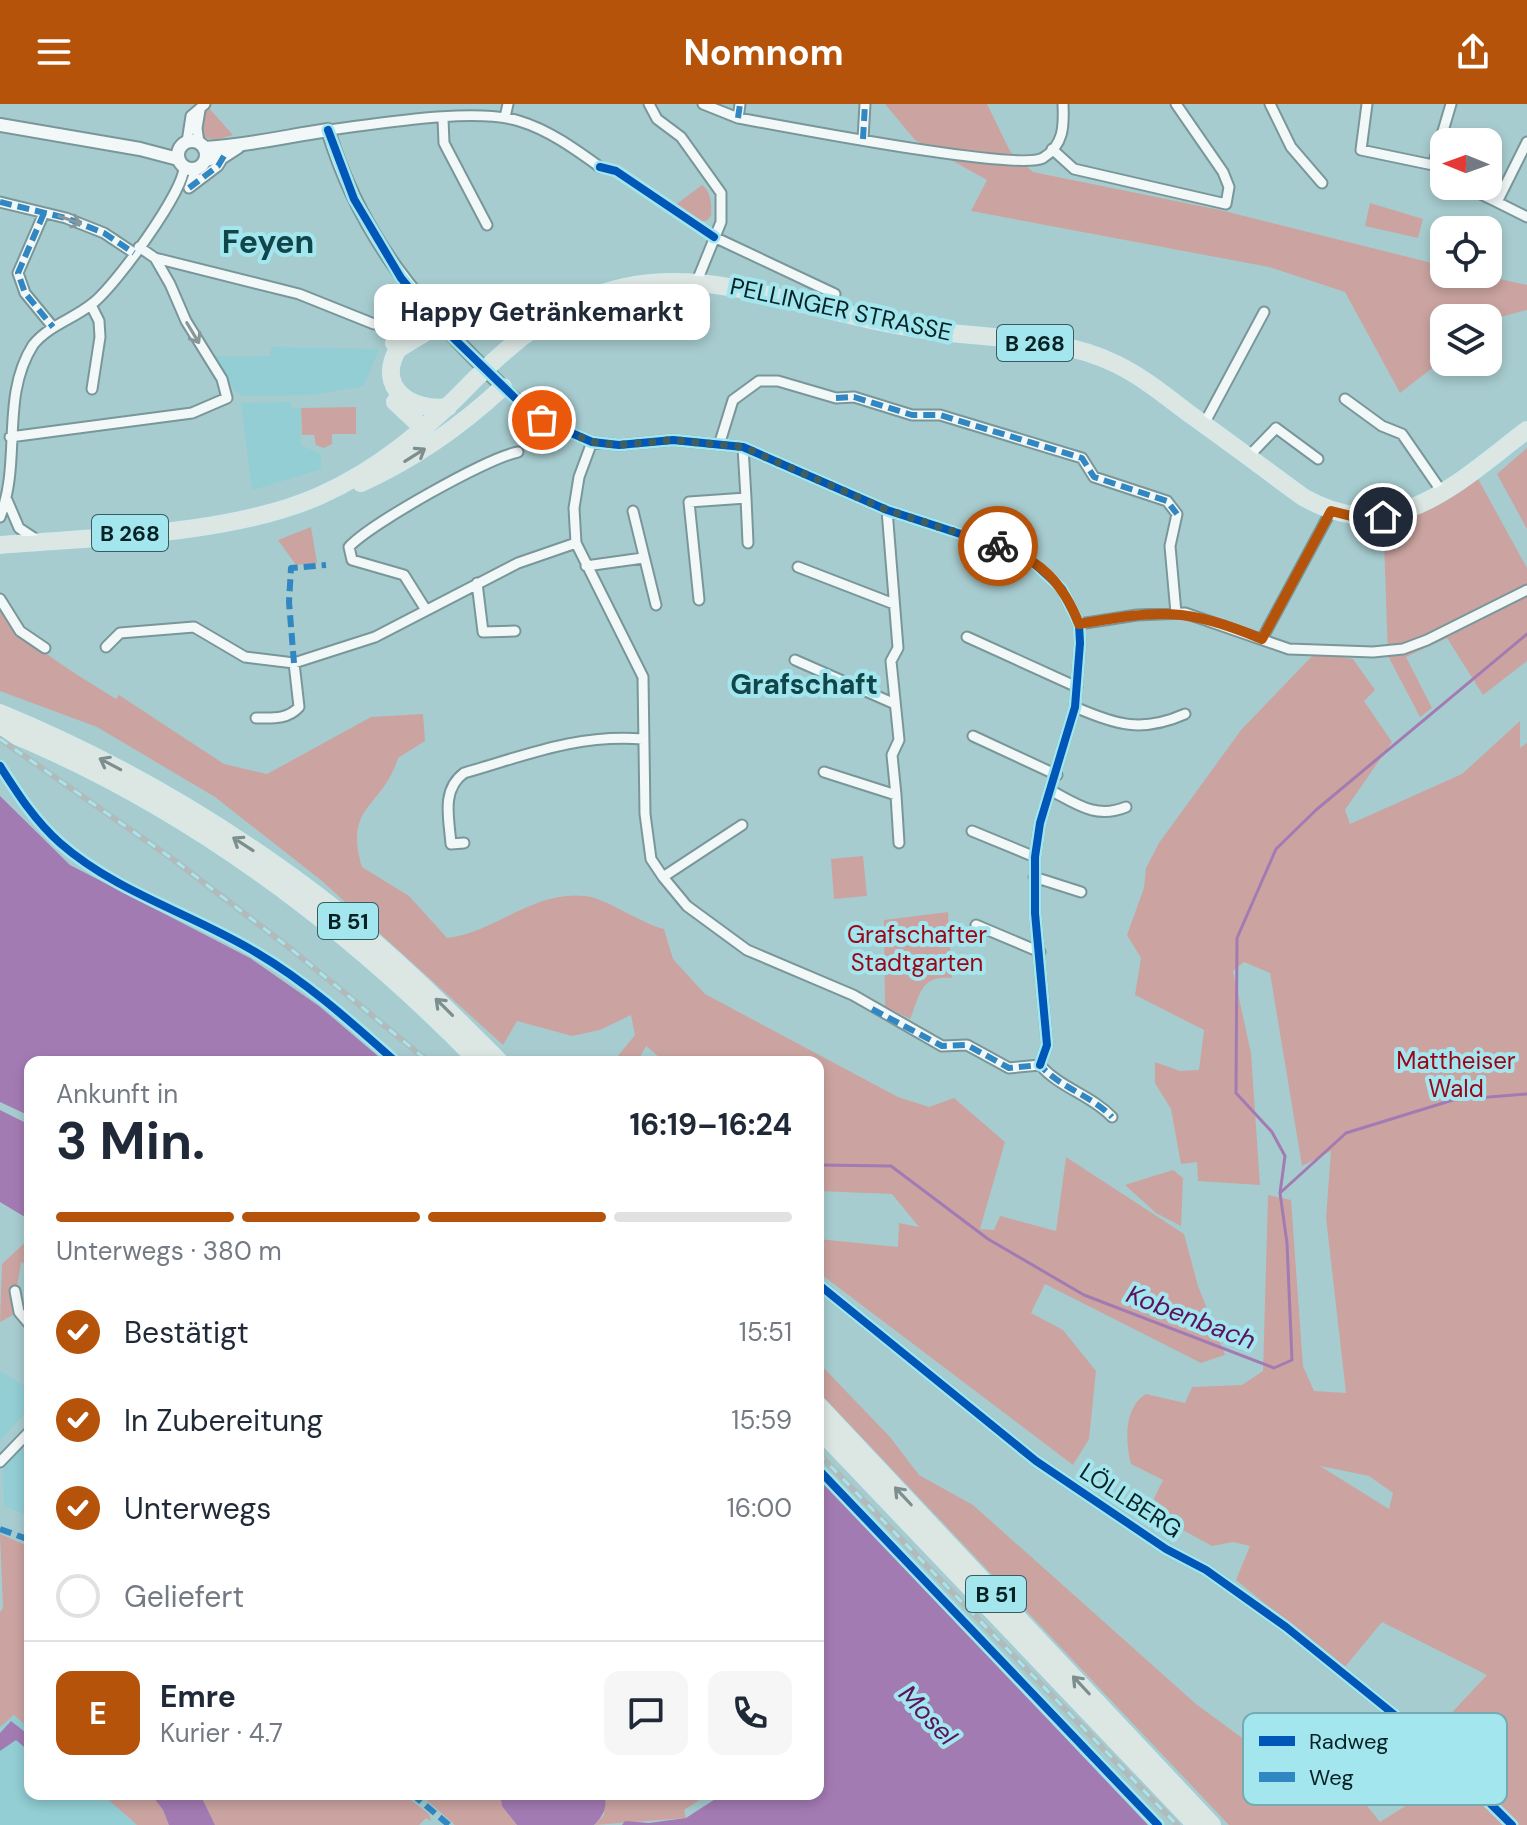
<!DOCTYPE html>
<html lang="de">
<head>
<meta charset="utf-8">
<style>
  body { margin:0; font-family:"DM Sans",sans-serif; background:#f6f6f7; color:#1f2937; height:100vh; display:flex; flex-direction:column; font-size:30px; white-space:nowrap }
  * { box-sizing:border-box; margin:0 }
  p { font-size:26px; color:#747a83 }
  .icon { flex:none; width:44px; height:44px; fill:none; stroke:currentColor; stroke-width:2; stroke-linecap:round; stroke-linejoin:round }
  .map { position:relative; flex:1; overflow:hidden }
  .drawer { position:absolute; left:24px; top:952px; width:800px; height:744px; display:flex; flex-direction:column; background:#fff; border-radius:16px; box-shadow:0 4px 12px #0003 }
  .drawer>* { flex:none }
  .needle { width:52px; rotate:271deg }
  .tools { position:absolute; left:1430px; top:24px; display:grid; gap:16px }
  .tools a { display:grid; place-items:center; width:72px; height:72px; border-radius:16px; background:#fff; box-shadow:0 4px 12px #0003; font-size:40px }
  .pin { position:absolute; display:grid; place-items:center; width:68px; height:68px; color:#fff; margin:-34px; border:4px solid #fff; border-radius:50%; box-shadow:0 2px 8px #0007 }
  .courier { position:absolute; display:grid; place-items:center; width:80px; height:80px; margin:-40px; border:6px solid #b45309; border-radius:50%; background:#fff; color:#222; box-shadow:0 2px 10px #0007 }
  .bubble { position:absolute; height:56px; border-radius:16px; background:#fff; box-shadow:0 4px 12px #0003; font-size:26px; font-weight:700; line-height:56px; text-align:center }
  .overview em { font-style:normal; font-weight:700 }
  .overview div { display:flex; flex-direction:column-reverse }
  .overview { display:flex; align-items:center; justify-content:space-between; height:136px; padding:0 32px }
  h1 { font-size:52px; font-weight:700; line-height:60px }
  .bar { display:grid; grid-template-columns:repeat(4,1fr); gap:12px 8px; align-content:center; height:96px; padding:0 32px }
  .bar i { height:10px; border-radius:6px; background:#e0e1e3 }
  .bar .active { background:#b45309 }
  .bar p { grid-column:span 4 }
  .line { display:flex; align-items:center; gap:20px; padding:0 32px; border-top:2px solid #e0e1e3 }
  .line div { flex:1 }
  .round { display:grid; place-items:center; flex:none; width:84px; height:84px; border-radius:16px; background:#f6f6f7 }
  ol { padding:0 32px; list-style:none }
  li { display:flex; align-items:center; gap:24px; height:88px }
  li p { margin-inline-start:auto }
  li .icon { padding:8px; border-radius:50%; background:#b45309; color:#fff; stroke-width:4 }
  li:last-child { color:#747a83 }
  li i { width:44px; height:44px; border:4px solid #e0e1e3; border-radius:50% }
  header { display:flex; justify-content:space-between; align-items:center; height:104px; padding:0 32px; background:#b45309; color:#fff; font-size:36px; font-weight:700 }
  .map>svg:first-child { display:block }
</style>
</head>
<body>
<header><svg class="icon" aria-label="menu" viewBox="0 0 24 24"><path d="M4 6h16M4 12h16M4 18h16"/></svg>Nomnom<svg class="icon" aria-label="share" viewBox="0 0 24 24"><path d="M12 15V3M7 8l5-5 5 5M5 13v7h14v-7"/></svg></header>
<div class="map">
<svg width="1527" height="1721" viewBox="0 0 1527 1721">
  <rect width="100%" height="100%" fill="#a7cccf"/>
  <path fill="#92ced4" d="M271,243L379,245L364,282L313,291L244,292L235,287L214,252H270Z
    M291,298L292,305L301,304V341L321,350V365L252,386L241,299Z
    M0,1267L30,1285V1303L0,1337Z
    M30,1335V1412L4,1402L3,1364Z
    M14,1611L30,1625V1690H102L137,1721H0V1623Z"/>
  <path fill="#cba4a1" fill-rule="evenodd" d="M885,0H987L1010,47L1033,68L1220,106L1444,162V170H1477L1527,181V206L1500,213L1488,222V214H1444V255L1400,289L1345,188L1269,163L971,107L987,76L915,36Z
    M208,3L233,31L215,36L204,33L201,19Z
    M702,81C711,87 712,101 711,112L706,117H693L670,105Z
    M1370,99L1423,115L1418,134L1365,122Z
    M356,303V330H332V340L324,344L316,341L314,331H302L301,304Z
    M1527,344V425L1497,370Z
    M1477,373L1527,464V557L1483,591L1447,534L1406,553L1432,604L1420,613L1388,552L1384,437L1393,423Z
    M311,423L317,459L296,461L278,436Z
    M0,502C29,545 74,568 116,595L119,591L224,660L267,670L371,613L423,610L425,637L398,654C383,704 343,701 362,763L409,792L447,834C496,828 533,786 586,792C605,794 640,819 664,825L673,855L705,890L898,993L929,1003L954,994L1005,1038L980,1125L994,1126L1000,1112L1056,1127L1066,1053L1184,1130L1198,1182L1225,1251L1201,1259L1045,1180L1031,1209L1063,1226L1096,1267L1089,1335L1073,1361L818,1168V1135L898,1143L899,1119L919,1123L892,1090L818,1087V958H665L646,942L637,958H613L635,931L631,911L600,926L572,932L517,917L503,941L322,777L215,693L97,623L0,587Z
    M1316,548L1353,555L1375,586L1364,597L1392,638L1345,706L1350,720L1462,670L1520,617V644L1527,639V1721H1515L1429,1633L1487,1571L1382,1518L1344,1564L1236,1476L1250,1442L1233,1438L1212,1442L1148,1407L1163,1376L1131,1360C1125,1337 1124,1303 1146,1290L1185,1299L1192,1283L1242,1281L1263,1267L1268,1091L1291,1096L1303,1262L1314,1287L1346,1289L1326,1114L1331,1047L1302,1062L1270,869L1244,858L1233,867L1251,949L1260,1081L1198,1077L1197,1058L1181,1060L1171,1005L1155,979V958L1180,967L1199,966L1204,926L1135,891L1141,854L1127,831L1144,784L1146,764L1159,739L1241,626ZM1320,1362L1369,1372L1393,1389L1389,1405Z
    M863,752L867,792L834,795L831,755Z
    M948,808L952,874C920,871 921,889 910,915L885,902L884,816Z
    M1173,1066L1183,1074L1181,1122L1156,1109L1125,1081Z
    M30,1134V1162L21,1158L17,1184H10L13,1211L0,1218L2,1160Z
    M818,1258L890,1333L919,1371L973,1401L1196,1600L1314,1687L1338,1666L1380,1718L1456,1670L1508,1721H1229L818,1287Z
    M0,1430L30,1443V1625L14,1611L0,1623V1508L3,1504Z
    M102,1690H151L163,1706L169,1721H137Z
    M200,1690H403L429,1710L431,1717L426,1714L419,1721H215Z
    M500,1690L502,1702L517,1721H455L421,1691Z
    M604,1690H709L684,1706L686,1714L594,1721L604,1711Z"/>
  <path fill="#a37bb3" d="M0,692L70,761L250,854L319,902L385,958H30V1012L0,998Z
    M0,1006L30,1021V1116L0,1098Z
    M818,1373L1148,1721H622L625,1717L649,1719L686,1714L723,1690H818Z
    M11,1617L30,1632V1648L16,1636L0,1647V1629Z
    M151,1690H200L215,1721H169L163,1706Z
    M500,1690H604C608,1703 603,1712 594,1721H517L502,1702Z"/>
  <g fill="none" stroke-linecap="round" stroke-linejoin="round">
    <path stroke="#a37bb3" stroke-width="3" d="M818,1061L891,1062L988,1135L1084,1191L1274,1264L1292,1256L1287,1139L1280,1089L1346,1029L1453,996L1527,990
      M1280,1089L1285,1052L1272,1028L1236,989L1237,834L1276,745L1316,706L1527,530"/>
    <g stroke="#799799" stroke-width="13">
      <path id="street" d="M649,0L657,15L681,33L721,89V118L697,177
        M703,0L738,14C783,22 1018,68 1043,54C1064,41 1064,22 1063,0
        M1270,0L1291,43L1322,79
        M1367,0L1361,46L1433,61L1451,0
        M505,13L508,0
        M738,14L740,0
        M443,15L444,39L487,121
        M328,26C377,20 474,3 519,17C549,26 575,45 600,63
        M863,35L865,0
        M187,38L191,12L205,0
        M1527,38L1497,98L1527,113
        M199,39L197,24L200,6
        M1052,45L1074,65L1226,100L1229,83L1223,68L1176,0
        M190,82L196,65
        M189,84L218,62L224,52
        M1472,86L1497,98
        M0,98L66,114L104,129L134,149
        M44,109L18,169L25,189L53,223
        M714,133L835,190
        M155,154L299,190L374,220
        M91,201L99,217L100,233L92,285
        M503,283L542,316L592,338L619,341L673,336L743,343L887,406L1025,451L1062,485L1079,520L1080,539L1075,603L1040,719L1035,753V809L1047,941L1040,961
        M1345,295L1382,322L1402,330L1442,388
        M1204,320L1264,208
        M10,333L192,309L227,294L222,275L186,217L170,180L155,154L139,143
        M592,338L579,373L574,404L576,439L643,573L645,710L651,755L663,773L687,802L747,846L853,891L942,942L967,941L1009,964L1040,961
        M720,338L733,296L759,277H778L836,294L854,293L912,311H940L1082,354L1094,373L1167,397L1177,410L1170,442L1176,509
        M1248,353L1276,324L1318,355
        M746,394L748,439
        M7,396L19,424L37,436
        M633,407L656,501
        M0,413C22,357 0,293 33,241C49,221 74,215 93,199C115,182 184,88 184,63
        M586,462L643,454
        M798,463L894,500
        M477,479L483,528L515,527
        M0,495L20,527L45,544
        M699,496L689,398L746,394L743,343
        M426,506L404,471L352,456L349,443C370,420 487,354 518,348
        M1079,520L1137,511L1185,509L1289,545L1373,548L1403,545L1427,536L1527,486
        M967,533L1077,583
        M1262,535L1331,407
        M106,543L120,529L194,523L245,553L294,559L375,533L518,459L576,439
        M795,556L895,600
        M1075,603C1116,621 1142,629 1185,610
        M256,614C272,614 287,616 299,603L294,559
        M973,632L1057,671
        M824,668L896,691L892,651L899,636L891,557L898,544L887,406
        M1052,687C1078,701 1097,715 1126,703
        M896,691L899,739
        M972,727L1035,753
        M464,739L451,740C449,714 441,686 464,669C527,651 576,630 643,635
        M663,773L742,721
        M1034,773L1081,788
        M976,821L1040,848
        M1040,961C1060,984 1091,991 1112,1013
        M818,1180L1036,1357L1166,1445L1206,1466L1286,1523L1428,1638
        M15,1187L19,1208L30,1221
        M0,1358L30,1327"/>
    </g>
    <g stroke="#799799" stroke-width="16">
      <path id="secondary" d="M0,21L140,45L178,55
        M178 51a14 14 0 1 1 28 0a14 14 0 1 1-28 0Z
        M204,44C246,42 287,32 328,26C361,136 423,205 503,283
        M206,56L224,52L238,43"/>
    </g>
    <g stroke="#d7e8e9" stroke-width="18">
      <path id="primary" d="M439,220L398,245C375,284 412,308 448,303
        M394,239L428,208
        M494,257C646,116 757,202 926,226C988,235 1060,232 1116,260C1143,273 1167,293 1191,311C1229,338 1266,366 1303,393C1394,445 1457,379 1527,326
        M395,298L424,325
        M361,379C414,355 460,323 503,283
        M0,441C97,433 231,431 319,392C380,365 429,323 475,275
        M0,609C119,658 234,726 335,805C394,852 447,905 500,958
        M0,625C181,698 343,818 479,958
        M818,1301L1212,1721
        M818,1324L1196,1721"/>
    </g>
    <use href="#street" stroke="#f2f7f8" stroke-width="9"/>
    <use href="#secondary" stroke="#f2f7f8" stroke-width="12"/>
    <use href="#primary" stroke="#dce6e2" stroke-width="14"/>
    <g stroke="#b1bbbc" stroke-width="6">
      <path id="rail" d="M0,635L174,756L291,845L429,958
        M818,1349L1177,1721"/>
    </g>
    <use href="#rail" stroke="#a3e6ee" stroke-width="3" stroke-dasharray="9" stroke-linecap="butt"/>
    <g stroke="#d7e8e9" stroke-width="18" stroke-linecap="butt">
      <path id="primary-bridge" d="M475,275L494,257"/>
    </g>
    <use href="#primary-bridge" stroke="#dce6e2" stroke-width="14"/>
    <path stroke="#3187c1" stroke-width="6" stroke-dasharray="12 6" stroke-linecap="butt" d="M738,14L740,0
      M863,35L865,0
      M189,84L218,62L224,52
      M0,98L66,114L104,129L134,149
      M44,109L18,169L25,189L53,223
      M836,294L854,293L912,311H940L1082,354L1094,373L1167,397L1177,410
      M294,559L289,498L291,464L326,461
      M872,905L942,942L967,941L1009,964L1040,961C1060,984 1091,991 1112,1013
      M0,1425L30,1436
      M412,1690L449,1721"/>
    <g stroke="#a3e6ee" stroke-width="13">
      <path id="cycleway" d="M328,26L354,95L401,174L439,220L515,294L542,316L592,338L619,341L673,336L743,343L887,406L1025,451L1062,485L1079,520L1080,539L1075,603L1040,719L1035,753V809L1047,941L1040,961
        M600,63L616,67L714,133
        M0,662C18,690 35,717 60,739C117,789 193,810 257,849C308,879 352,919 396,958
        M818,1180L1036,1357L1166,1445L1206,1466L1286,1523L1428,1638L1512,1721
        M818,1365L1158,1721"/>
    </g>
    <use href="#cycleway" stroke="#0057b8" stroke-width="8"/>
  </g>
  <defs><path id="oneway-shaft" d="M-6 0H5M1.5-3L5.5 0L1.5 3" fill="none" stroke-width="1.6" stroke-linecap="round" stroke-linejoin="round" transform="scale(2)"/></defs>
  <g stroke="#889799">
    <use href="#oneway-shaft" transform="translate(70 116) rotate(19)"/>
    <use href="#oneway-shaft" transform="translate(193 229) rotate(59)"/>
  </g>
  <g stroke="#7c8e8d">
    <use href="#oneway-shaft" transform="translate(415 351) rotate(-32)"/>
    <use href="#oneway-shaft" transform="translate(110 660) rotate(-152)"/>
    <use href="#oneway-shaft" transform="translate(243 740) rotate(-147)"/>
    <use href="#oneway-shaft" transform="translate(444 903) rotate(-135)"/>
    <use href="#oneway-shaft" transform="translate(903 1392) rotate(-133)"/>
    <use href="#oneway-shaft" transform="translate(1081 1581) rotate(-133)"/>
  </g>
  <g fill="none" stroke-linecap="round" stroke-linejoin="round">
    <path stroke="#3e5e60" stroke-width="8" stroke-dasharray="0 14.4" d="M542,316L592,338L619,341L673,336L743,343L887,406L998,442"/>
    <path stroke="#b45309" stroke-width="10" d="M998,442C1040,455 1063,479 1079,520C1160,506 1184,503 1262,535L1331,407L1359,414L1383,413"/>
  </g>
  <g text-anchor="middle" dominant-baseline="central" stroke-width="8" stroke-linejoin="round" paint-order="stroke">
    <g fill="#a3e6ee" stroke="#355d61" stroke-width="2">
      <rect x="997" y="221" width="76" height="36" rx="6"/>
      <rect x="92" y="411" width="76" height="36" rx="6"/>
      <rect x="318" y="799" width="60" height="36" rx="6"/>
      <rect x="966" y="1472" width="60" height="36" rx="6"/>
    </g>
    <g font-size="22" font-weight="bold" fill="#062225">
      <text x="1035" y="239">B 268</text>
      <text x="130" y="429">B 268</text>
      <text x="348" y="817">B 51</text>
      <text x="996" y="1490">B 51</text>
    </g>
    <g font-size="24" fill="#062225" stroke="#a3e6ee">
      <text transform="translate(841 205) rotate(12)">PELLINGER STRASSE</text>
      <text transform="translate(1131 1396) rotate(33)">LÖLLBERG</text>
    </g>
    <g font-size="24" fill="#990618" stroke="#a3e6ee">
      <text x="917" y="830">Grafschafter<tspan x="917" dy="28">Stadtgarten</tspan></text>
      <text x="1456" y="956">Mattheiser<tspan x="1456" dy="28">Wald</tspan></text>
    </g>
    <g font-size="26" font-style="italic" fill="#5a145f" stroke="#a3e6ee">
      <text transform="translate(1191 1213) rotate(21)">Kobenbach</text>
      <text transform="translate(928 1611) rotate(47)">Mosel</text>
    </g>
    <g font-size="28" font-weight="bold" fill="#10454a" stroke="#a3e6ee">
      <text x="804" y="580">Grafschaft</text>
    </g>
    <g font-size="32" font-weight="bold" fill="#10454a" stroke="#a3e6ee">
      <text x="268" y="138">Feyen</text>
    </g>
  </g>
  <rect x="1243" y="1609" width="264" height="92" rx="12" fill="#a3e6ee" stroke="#74abb2" stroke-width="2"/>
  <rect x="1259" y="1632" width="36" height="10" fill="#0057b8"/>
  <rect x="1259" y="1668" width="36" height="10" fill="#3187c1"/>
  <g font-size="22" fill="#062225">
    <text x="1309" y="1645">Radweg</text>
    <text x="1309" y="1681">Weg</text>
  </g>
</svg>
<div class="tools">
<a><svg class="needle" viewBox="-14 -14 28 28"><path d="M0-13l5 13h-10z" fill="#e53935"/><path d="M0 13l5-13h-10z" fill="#747a83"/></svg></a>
<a><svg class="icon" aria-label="locate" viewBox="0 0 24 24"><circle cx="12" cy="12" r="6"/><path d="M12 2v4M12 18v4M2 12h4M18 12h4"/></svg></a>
<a><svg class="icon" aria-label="layers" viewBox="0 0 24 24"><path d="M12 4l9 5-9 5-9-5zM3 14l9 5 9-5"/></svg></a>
</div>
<div class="pin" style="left:542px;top:316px;background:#ea580c"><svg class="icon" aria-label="bag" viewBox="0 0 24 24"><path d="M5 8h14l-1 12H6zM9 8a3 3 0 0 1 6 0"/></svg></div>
<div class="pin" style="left:1383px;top:413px;background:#1f2937"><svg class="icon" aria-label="home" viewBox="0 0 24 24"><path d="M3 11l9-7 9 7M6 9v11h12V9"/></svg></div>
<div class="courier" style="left:998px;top:442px"><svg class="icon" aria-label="bike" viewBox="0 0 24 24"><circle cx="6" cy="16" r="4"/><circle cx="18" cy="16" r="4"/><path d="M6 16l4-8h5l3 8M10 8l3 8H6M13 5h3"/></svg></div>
<div class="bubble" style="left:374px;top:180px;width:336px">Happy Getränkemarkt</div>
<section class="drawer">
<div class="overview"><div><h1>3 Min.</h1><p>Ankunft in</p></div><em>16:19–16:24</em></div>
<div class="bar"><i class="active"></i><i class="active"></i><i class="active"></i><i></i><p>Unterwegs · 380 m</p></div>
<ol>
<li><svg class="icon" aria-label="check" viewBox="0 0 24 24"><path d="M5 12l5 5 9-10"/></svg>Bestätigt<p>15:51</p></li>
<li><svg class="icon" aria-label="check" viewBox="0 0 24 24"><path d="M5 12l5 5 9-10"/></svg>In Zubereitung<p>15:59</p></li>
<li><svg class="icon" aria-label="check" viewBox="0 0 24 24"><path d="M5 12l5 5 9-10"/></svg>Unterwegs<p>16:00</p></li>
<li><i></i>Geliefert</li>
</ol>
<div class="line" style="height:144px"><b class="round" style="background:#b45309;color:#fff">E</b><div><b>Emre</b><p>Kurier · 4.7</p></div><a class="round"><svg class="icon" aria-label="chat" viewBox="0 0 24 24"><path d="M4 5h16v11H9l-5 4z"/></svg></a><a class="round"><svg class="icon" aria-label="phone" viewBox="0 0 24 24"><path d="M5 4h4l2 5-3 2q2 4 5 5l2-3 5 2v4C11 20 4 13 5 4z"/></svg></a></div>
</section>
</div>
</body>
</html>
